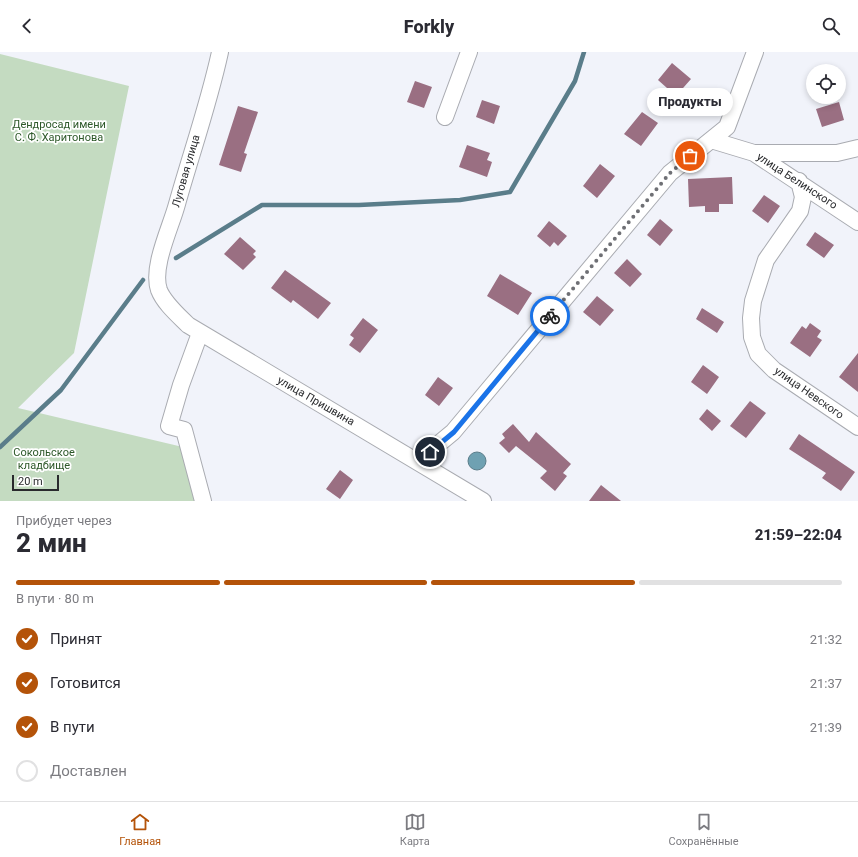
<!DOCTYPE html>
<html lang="ru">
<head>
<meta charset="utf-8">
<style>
  body { margin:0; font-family:Roboto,sans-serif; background:#f7f7f7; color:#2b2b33; height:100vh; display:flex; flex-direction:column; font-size:15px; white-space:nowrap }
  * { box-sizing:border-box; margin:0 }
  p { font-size:13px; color:#7c7c81 }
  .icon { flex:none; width:22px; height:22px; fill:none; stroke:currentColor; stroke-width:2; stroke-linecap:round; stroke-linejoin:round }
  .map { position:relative; height:449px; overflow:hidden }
  .sheet { display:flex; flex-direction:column; background:#fff; flex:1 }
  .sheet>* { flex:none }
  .tools { position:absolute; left:806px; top:12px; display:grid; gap:8px }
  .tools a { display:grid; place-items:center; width:40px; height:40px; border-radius:50%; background:#fff; box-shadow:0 2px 6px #0003; font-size:20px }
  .scale { position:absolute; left:12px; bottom:10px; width:47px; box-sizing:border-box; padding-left:4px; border:2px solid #292a2d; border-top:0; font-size:11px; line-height:14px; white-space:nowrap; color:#292a2d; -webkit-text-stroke:3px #fff; paint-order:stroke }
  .pin { position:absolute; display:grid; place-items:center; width:34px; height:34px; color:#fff; margin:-17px; border:2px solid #fff; border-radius:50%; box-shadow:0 1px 4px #0007 }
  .courier { position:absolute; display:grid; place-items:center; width:40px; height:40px; margin:-20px; border:3px solid #1a73e8; border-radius:50%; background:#fff; color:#222; box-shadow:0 1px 5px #0007 }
  .bubble { position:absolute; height:28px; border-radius:14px; background:#fff; box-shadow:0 2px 6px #0003; font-size:13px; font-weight:800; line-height:28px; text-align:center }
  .summary em { font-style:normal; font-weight:800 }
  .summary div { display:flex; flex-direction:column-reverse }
  .summary { display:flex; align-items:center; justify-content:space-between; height:68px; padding:0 16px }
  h1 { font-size:26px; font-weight:800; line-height:30px }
  .bar { display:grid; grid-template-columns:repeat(4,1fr); gap:6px 4px; align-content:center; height:48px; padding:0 16px }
  .bar i { height:5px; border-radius:3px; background:#e1e1e2 }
  .bar .active { background:#b45309 }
  .bar p { grid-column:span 4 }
  ol { padding:0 16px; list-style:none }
  li { display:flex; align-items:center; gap:12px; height:44px }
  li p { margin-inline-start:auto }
  li .icon { padding:4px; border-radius:50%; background:#b45309; color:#fff; stroke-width:4 }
  li:last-child { color:#7c7c81 }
  li i { width:22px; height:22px; border:2px solid #e1e1e2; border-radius:50% }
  header { display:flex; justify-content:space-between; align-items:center; height:52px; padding:0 16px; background:#fff; font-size:18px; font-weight:800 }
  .dock { display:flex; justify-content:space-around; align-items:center; height:56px; border-top:1px solid #e1e1e2; background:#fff; font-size:11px; color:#7c7c81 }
  .dock a { display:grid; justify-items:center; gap:2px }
  .dock .active { color:#b45309 }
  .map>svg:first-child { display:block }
</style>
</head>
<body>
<header><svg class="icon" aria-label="back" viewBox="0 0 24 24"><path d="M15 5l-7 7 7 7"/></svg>Forkly<svg class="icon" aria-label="search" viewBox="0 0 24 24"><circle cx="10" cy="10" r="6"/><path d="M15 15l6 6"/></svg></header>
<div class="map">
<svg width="858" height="449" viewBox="0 0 858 449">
  <rect width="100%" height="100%" fill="#f1f3fa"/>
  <path fill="#c4dbc1" d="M0,2L129,34L74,301L18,356L187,396L200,449H0Z"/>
  <path fill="#6fa1b2" stroke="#5a7d8a" d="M468 409a9 9 0 1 1 18 0a9 9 0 1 1-18 0Z"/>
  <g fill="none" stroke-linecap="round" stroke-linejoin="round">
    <path stroke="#5a7d8a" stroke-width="4.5" d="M176,206L262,153H359L460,148L510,140L575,29L584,0
      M0,395L61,338L143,228"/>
  </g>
  <path fill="#9a6f82" d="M672,11L691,27L676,44L658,28Z
    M415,29L432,35L424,56L407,50Z
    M482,48L500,54L494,72L476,65Z
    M839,50L844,68L822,75L816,57Z
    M238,54L258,60L244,101L247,102L241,120L219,113Z
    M642,60L658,71L641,94L624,82Z
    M467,93L490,101L487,108L492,110L487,125L459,115Z
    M600,112L615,124L597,146L583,134Z
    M732,125L733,152H719V160H705V154L689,155L688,127Z
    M764,143L780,154L768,171L752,159Z
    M660,167L673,178L660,194L647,183Z
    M549,169L567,184L558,194L554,190L550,195L537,184Z
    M815,180L834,193L824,206L806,193Z
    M240,185L256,199L253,202L256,205L243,218L224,202Z
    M627,207L642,222L630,235L614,221Z
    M285,218L331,251L318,267L293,248L291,251L271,236Z
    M500,222L532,241L518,263L487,244Z
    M597,244L614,258L600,274L583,260Z
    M702,256L724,270L717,281L696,267Z
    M363,266L378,278L360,301L349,293L354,286L350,283Z
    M810,271L821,279L817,285L822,288L810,305L790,291L802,274L806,277Z
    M858,301V340L839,325Z
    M703,313L719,325L707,342L691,330Z
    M438,325L453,336L439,354L425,343Z
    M750,349L766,361L746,386L730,374Z
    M707,357L721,369L712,379L699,367Z
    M513,372L529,390L536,380L571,412L563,421L567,424L555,439L540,426L547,419L516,394L509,401L499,391L505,386L502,382Z
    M799,382L855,420L841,439L822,426L826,421L789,397Z
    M340,418L353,428L340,447L326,437Z
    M601,433L621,449H589Z"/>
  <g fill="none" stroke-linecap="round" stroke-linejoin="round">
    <g stroke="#a9abb1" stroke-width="18">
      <path id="minor" d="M220,0C209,51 191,102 177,152C171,175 151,215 159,238C164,251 178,263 188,273L483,449
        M445,65L469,0
        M711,88L754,101L858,170
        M754,101H837L858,96
        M799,129L803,145L800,159L766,208L753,249L751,266L752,285L758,302L774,318L858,375
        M200,281L181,333L169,374L184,378L203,449
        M418,409L453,380L670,121L727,75L755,0"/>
    </g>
    <use href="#minor" stroke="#fff" stroke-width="16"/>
  </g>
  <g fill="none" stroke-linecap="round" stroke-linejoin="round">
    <path stroke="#6f7075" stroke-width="4" stroke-dasharray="0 7.2" d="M550,264L670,121L690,104"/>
    <path stroke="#1a73e8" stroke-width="5" d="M430,400L454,380L550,264"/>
  </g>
  <g text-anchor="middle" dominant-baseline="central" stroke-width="3.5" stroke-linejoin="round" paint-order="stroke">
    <g font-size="11" fill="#2d5829" stroke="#fff">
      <text x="59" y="72">Дендросад имени<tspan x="59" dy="13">С. Ф. Харитонова</tspan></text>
      <text x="44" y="400">Сокольское<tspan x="44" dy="13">кладбище</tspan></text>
    </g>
    <g font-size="11" fill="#292a2d" stroke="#fff">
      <text transform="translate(186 119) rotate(-74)">Луговая улица</text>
      <text transform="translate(797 129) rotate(33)">улица Белинского</text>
      <text transform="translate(809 341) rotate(35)">улица Невского</text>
      <text transform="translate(316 349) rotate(30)">улица Пришвина</text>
    </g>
  </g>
</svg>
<div class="tools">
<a><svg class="icon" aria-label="locate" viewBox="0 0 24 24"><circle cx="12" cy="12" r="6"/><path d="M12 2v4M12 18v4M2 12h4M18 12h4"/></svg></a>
</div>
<div class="scale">20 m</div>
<div class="pin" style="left:690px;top:104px;background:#ea580c"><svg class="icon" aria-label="bag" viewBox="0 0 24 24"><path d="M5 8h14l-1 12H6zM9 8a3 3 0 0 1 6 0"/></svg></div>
<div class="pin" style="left:430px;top:400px;background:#1f2937"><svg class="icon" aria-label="home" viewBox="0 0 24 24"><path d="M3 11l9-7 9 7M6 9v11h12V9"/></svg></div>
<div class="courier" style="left:550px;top:264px"><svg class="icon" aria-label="bike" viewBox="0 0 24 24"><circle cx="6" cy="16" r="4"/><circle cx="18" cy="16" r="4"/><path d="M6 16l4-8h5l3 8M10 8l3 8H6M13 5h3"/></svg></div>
<div class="bubble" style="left:647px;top:36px;width:86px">Продукты</div>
</div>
<section class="sheet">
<div class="summary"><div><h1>2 мин</h1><p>Прибудет через</p></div><em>21:59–22:04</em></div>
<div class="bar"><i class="active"></i><i class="active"></i><i class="active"></i><i></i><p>В пути · 80 m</p></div>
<ol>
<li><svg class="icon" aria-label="check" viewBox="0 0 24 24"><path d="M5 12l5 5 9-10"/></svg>Принят<p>21:32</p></li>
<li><svg class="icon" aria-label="check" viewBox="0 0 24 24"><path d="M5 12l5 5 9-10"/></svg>Готовится<p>21:37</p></li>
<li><svg class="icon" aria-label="check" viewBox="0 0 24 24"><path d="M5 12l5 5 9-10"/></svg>В пути<p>21:39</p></li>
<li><i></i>Доставлен</li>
</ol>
</section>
<nav class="dock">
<a class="active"><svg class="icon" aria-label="home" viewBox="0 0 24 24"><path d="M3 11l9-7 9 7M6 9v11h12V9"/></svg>Главная</a>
<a><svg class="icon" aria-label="map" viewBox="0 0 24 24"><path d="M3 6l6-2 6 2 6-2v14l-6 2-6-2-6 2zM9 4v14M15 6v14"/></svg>Карта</a>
<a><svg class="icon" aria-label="saved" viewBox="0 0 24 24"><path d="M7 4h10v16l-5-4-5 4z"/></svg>Сохранённые</a>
</nav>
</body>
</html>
